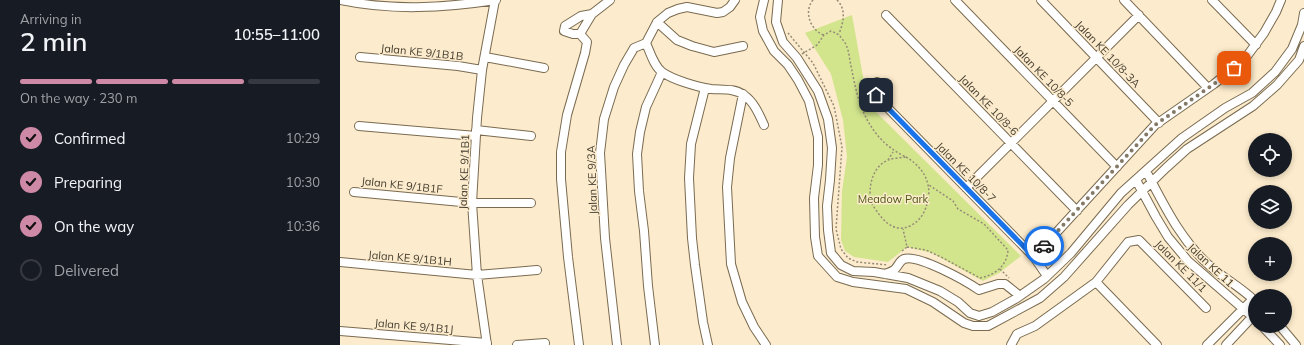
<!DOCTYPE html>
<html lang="en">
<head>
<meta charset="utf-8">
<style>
  body { margin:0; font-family:Mulish,sans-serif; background:#242831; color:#f1f3f6; height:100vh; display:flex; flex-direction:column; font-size:15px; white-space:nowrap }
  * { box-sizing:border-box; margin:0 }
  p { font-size:13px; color:#9ea1a6 }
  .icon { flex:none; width:22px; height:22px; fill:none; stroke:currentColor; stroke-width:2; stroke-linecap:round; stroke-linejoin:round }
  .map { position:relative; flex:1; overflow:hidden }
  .drawer { display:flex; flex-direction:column; background:#171b24; width:340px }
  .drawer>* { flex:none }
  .fabs { position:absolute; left:908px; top:133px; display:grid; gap:8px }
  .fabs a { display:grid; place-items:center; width:44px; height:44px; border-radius:50%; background:#171b24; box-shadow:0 2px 6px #0003; font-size:20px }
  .pin { position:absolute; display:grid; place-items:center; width:34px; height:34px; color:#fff; margin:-17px; border-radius:8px; box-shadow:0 2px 6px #0006 }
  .courier { position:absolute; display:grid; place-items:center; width:40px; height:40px; margin:-20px; border:3px solid #1a73e8; border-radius:50%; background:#fff; color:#222; box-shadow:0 1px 5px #0007 }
  .overview em { font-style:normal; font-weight:600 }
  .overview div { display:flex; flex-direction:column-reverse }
  .overview { display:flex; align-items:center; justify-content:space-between; height:68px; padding:0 20px }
  h1 { font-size:26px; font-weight:600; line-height:30px }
  .bar { display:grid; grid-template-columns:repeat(4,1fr); gap:6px 4px; align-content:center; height:48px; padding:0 20px }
  .bar i { height:5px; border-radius:3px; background:#363941 }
  .bar .current { background:#cd89a6 }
  .bar p { grid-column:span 4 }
  ol { padding:0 20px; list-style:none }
  li { display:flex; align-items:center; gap:12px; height:44px }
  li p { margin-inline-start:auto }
  li .icon { padding:4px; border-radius:50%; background:#cd89a6; color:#111; stroke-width:4 }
  li:last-child { color:#9ea1a6 }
  li i { width:22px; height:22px; border:2px solid #363941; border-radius:50% }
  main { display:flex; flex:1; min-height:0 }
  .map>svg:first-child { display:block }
</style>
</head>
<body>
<main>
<section class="drawer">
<div class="overview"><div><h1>2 min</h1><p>Arriving in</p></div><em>10:55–11:00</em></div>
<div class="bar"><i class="current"></i><i class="current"></i><i class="current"></i><i></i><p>On the way · 230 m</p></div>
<ol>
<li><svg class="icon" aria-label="check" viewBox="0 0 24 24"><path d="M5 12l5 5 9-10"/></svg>Confirmed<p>10:29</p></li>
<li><svg class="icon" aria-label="check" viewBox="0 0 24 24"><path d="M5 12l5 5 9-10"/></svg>Preparing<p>10:30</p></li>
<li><svg class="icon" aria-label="check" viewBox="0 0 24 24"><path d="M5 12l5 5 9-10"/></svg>On the way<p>10:36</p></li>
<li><i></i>Delivered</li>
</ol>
</section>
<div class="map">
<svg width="964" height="345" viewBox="0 0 964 345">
  <rect width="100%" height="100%" fill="#fcebcc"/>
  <path fill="#d2e58d" d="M512,15L528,104L681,256L659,273L643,281L592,253L567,247L548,262L514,257L505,251L501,240L502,191L507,157L503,120L491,74L465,33Z"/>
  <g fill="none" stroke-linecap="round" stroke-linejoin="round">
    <g stroke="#7a6b50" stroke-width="10">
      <path id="minor" d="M0,0C52,11 103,8 156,0
        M424,0L420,17L423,31L434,51L448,65L458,80L469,101L478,137V165L474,198L475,237L478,256L497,277L513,282L566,289L593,302L624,323L633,326H648L700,298L724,277L788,205L826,168L847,149L913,106L937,85L959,60L964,46
        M438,0L436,22L443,42L457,58L478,91L488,119L492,148L490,180L487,206L488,230L491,253L501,265L513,271L534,272L568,278L600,291L618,302L630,313L639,316L652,312L677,298L704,279L731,253L781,193L842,138L885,108L912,93L935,72L952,49L962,25L964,13
        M615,0L777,167
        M701,0L819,123
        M784,0L868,88
        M872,0L916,45
        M546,15L737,211
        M317,22L337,40L352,46L374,52L403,46
        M240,34H233L224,31L225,26L241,16L252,14
        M240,34L252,14L270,0
        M306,43C310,52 314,66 322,72C333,80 358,87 371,89C382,90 394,88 404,95C414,102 419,114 424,125
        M20,57L118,66L142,70
        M145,57L204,68
        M537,82L536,95L540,100L694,257L707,276
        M365,88L351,144L349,178L352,238L355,265L363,322L368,345
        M403,94L390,158L387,187L391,264L402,302L414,327L426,345
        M19,126L136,136
        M136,130L191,136
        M806,171C824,205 841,241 871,267C885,279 902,288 915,301
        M796,180L816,217L828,237L848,261L915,319
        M626,188L799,15
        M14,192L132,203H191
        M694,257L815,125L874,84L904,60L924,33L936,12L941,0
        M0,262L137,275L197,270
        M545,274C547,273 551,272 554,270C558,267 559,261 564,259C578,254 626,281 639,290L658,284H665L680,296
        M756,282L817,345
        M922,326L940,345
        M940,326L956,345
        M0,331L147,343
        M147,345L137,275L132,203L137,118L142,70L155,0
        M177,345L205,343
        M239,345L228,257L221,179V152L227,115L245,53L247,42L240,34
        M277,345L265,238L260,153L264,119L274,87L284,65L294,48L306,43L317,22L328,13L338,9L347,7L377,13L383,12L390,7L395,0
        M315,345L308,286L304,231L299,191L297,154L300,132L306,107L322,72
        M671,345L677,334L695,326L756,282L788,242L799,240L866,308
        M867,345L913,299
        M886,345L915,314"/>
    </g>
    <path stroke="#968b76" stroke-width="1.5" stroke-dasharray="2 2" stroke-linecap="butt" d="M473,0C463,12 471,31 484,35
      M497,0C507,10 503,23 499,34
      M448,33L473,63L494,106L502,147L496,229L501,249L508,258L517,262L548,265
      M462,54L477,45L484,35L491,31C496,33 500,35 503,40C509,47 509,57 511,66C514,81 517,97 523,111C532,132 545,147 566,157
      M566,157C588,170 595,191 583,214C580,219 576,223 570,226C555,233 544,222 536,210C534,207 532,205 531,202C528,187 532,167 548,160C553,158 560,158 566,157Z
      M548,160L553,152
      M567,247L586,250L603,258L640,278C655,275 667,266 668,250L644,224L618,209L613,201L589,185
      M562,251L567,247L563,229
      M660,269L669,278"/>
    <use href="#minor" stroke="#fff" stroke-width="8"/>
  </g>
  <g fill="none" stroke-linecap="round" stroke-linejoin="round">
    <path stroke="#837966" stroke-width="4" stroke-dasharray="0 7.2" d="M704,246L815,125L874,84L894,68"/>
    <path stroke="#1a73e8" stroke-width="5" d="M536,95L540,100L694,257L704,246"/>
  </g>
  <g text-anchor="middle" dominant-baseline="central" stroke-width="3" stroke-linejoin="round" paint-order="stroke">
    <g font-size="11" fill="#423c2f" stroke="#fcebcc">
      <text transform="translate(82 52) rotate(6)">Jalan KE 9/1B1B</text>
      <text transform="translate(768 54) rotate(46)">Jalan KE 10/8-3A</text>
      <text transform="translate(704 76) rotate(46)">Jalan KE 10/8-5</text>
      <text transform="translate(649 105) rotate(46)">Jalan KE 10/8-6</text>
      <text transform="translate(124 172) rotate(-88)">Jalan KE 9/1B1</text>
      <text transform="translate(626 172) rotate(45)">Jalan KE 10/8-7</text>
      <text transform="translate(252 180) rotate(-92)">Jalan KE 9/3A</text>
      <text transform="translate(62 185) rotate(6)">Jalan KE 9/1B1F</text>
      <text transform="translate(70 258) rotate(5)">Jalan KE 9/1B1H</text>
      <text transform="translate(871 265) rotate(43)">Jalan KE 11</text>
      <text transform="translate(841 266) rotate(45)">Jalan KE 11/1</text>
      <text transform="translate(74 326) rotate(5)">Jalan KE 9/1B1J</text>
    </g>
    <g font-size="11" fill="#4c5716" stroke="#fcebcc">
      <text x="553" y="199">Meadow Park</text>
    </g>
  </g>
</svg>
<div class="fabs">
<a><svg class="icon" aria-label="locate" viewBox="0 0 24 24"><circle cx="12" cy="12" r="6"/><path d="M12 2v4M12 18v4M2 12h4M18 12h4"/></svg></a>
<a><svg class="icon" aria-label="layers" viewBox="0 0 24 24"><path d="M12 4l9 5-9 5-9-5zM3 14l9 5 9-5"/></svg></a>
<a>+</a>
<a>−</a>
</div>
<div class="pin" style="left:894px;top:68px;background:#ea580c"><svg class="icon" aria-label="bag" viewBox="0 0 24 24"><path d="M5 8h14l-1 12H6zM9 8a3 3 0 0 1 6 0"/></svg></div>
<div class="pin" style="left:536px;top:95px;background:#1f2937"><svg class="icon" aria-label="home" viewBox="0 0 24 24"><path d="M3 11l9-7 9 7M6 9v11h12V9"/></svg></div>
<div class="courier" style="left:704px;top:246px"><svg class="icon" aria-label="car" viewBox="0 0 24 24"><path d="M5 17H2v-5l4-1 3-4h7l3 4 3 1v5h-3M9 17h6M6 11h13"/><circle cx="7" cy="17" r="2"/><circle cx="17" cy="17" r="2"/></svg></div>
</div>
</main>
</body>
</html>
